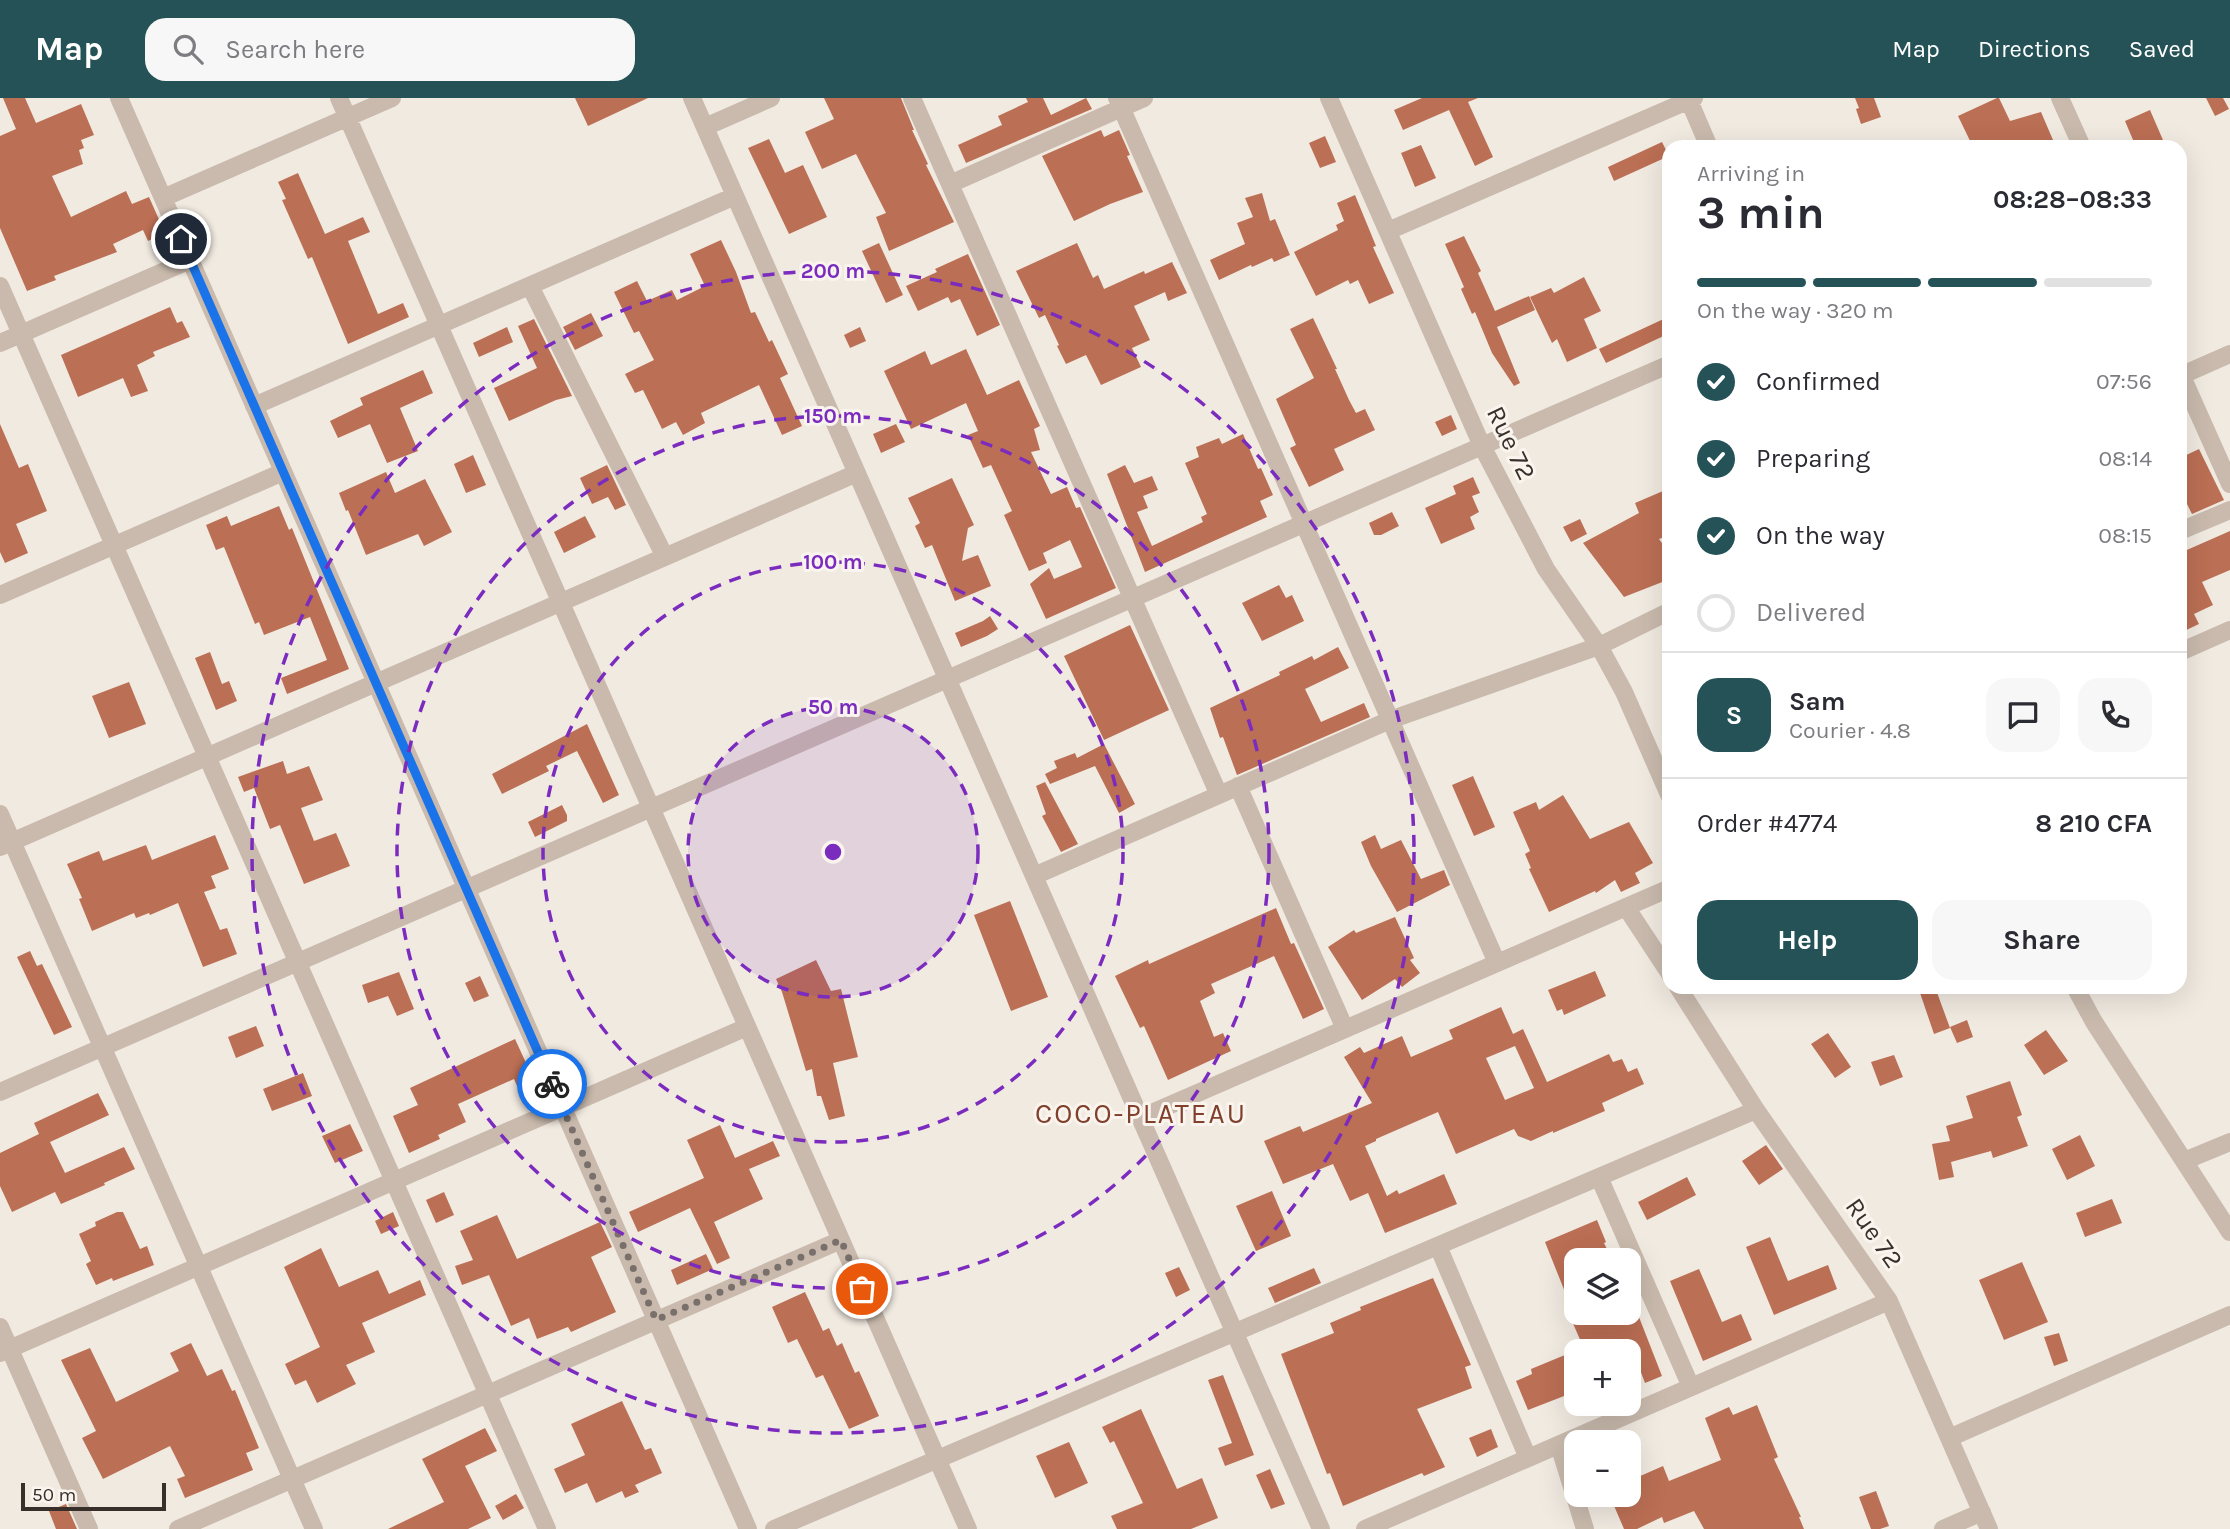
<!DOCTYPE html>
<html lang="en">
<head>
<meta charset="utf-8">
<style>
  body { margin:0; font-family:Karla,sans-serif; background:#f7f7f7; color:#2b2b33; height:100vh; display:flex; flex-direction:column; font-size:26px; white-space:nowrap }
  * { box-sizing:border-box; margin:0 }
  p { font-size:23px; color:#7c7c81 }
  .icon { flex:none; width:38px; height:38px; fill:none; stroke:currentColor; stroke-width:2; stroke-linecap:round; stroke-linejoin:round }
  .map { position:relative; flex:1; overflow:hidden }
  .side { position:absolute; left:1662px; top:42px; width:525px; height:854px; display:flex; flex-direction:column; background:#fff; border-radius:21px; box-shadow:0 7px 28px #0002 }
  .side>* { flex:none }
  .fabs { position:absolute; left:1564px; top:1150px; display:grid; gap:14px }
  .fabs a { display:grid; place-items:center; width:77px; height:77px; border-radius:14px; background:#fff; box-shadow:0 7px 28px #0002; font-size:35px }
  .scale { position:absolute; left:21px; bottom:18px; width:145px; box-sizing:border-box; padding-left:7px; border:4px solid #382f2b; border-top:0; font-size:19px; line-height:24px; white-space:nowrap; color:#382f2b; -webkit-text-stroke:5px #f9f4ed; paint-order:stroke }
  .pin { position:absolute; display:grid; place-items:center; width:60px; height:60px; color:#fff; margin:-30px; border:4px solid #fff; border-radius:50%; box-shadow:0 2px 7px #0007 }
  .courier { position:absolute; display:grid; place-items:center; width:70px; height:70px; margin:-35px; border:5px solid #1a73e8; border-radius:50%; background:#fff; color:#222; box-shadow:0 2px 9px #0007 }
  .headline em { font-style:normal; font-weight:700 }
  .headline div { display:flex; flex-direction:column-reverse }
  .headline { display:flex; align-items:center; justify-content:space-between; height:119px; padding:0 35px }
  h1 { font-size:46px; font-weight:700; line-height:52px }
  .bar { display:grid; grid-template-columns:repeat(4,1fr); gap:10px 7px; align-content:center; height:84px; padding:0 35px }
  .bar i { height:9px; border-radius:5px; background:#e1e1e2 }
  .bar .active { background:#245256 }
  .bar p { grid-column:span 4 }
  .line { display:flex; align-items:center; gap:18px; padding:0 35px; border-top:2px solid #e1e1e2 }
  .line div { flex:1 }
  .round { display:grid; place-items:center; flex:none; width:74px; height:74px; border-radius:21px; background:#f7f7f7 }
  ol { padding:0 35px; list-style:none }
  li { display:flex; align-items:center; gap:21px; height:77px }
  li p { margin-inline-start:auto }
  li .icon { padding:7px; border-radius:50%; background:#245256; color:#fff; stroke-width:4 }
  li:last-child { color:#7c7c81 }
  li i { width:38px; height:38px; border:4px solid #e1e1e2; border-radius:50% }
  .action { display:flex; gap:14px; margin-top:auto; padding:14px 35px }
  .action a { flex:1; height:80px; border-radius:21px; background:#245256; color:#fff; font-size:28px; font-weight:700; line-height:80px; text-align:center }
  .action a+a { background:#f7f7f7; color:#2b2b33 }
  header { display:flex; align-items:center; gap:42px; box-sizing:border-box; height:98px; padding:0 35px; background:#245256; color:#fff }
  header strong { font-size:33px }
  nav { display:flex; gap:38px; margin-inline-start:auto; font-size:24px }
  .search { width:490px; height:63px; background:#f7f7f7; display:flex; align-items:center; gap:18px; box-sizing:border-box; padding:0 24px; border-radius:21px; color:#7c7c81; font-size:26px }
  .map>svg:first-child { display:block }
</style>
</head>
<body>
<header>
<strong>Map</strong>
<div class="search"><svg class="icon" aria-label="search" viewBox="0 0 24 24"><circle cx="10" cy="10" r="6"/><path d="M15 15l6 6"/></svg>Search here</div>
<nav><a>Map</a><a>Directions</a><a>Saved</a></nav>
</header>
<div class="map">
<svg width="2230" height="1431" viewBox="0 0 2230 1431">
  <rect width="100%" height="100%" fill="#f1eae1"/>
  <path fill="#bb6f54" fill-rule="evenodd" d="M3,0H25L36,25L81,6L94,37L81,42L84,50L79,52L83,66L52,78L71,119L126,93L132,106L149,99L165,135L148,143L143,132L113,146L117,154L54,178L56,182L27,193L0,130V38L16,31Z
    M575,0H648L588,28Z
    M824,0H901L914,32H912L928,66L926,67L954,124L889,153L876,119L886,115L856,56L822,71L805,34L834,21Z
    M1026,0H1043L1051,17L1086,0L1092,11L966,65L958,47L1002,27L998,18L1028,4Z
    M1422,0H1478L1468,4L1493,59L1475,68L1449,12L1403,32L1394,12Z
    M1855,0H1874L1881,19L1861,26L1856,11L1859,10Z
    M1997,0H1999L2010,23L2041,14L2056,49H1973L1958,18Z
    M2206,0H2223L2229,11L2215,18Z
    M2150,12L2166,49H2136L2125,23Z
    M1101,32L1104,39L1119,32L1130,57L1127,58L1143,94L1110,106L1074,123L1042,58Z
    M1325,38L1336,64L1320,70L1309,45Z
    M769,41L785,75L803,67L827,119L789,136L748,50Z
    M1662,44L1669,58L1614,83L1608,69Z
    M1421,47L1436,80L1415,89L1401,55Z
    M298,75L325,136L363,119L370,134L348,143L378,216L403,205L409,219L348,246L312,159L308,161L282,102L286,101L278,84Z
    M1262,95L1270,123L1275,121L1290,157L1274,164L1272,160L1252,169L1251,167L1219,182L1210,162L1245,146L1237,125L1253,119L1245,100Z
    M1355,97L1376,148L1373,149L1394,195L1369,206L1358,182L1350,186L1348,182L1316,198L1294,154L1338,132L1336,127L1344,123L1337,105Z
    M1464,138L1481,173L1478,175L1495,213L1529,198L1535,212L1497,229L1520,285L1514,288L1492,255L1475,214L1472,216L1461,191L1464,189L1445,146Z
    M721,142L736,174L751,215L755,214L769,244L772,242L788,276L780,280L802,328L782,337L759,287L701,315L705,325L683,337L676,324L662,331L643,292L635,295L625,276L654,262L639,233L634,235L614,194L637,183L647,203L672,192L677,202L705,188L690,156Z
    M879,145L903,197L886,205L862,153Z
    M1077,145L1093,180L1098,177L1104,191L1144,173L1145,176L1172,164L1187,195L1168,203L1165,194L1134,208L1150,242L1132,250L1141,269L1101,287L1086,257L1066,266L1057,248L1059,247L1045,217L1039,220L1016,173Z
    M968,156L1000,227L977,238L960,201L951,205L948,199L918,213L906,188L937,174L935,171Z
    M1584,179L1601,213L1584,221L1597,250L1567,264L1557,241L1552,245L1530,199L1551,190L1554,195Z
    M170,209L177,225L182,223L190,239L153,254L155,258L137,267L148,293L131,299L123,280L78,299L61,257Z
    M591,215L603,238L575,252L563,229Z
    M1670,218V235L1606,265L1599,251Z
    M1313,220L1337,271H1335L1349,302L1356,315L1365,311L1375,332L1334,351L1344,372L1309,389L1290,350L1296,347L1276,301L1314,280L1290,231Z
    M534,221L572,298L556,302L509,323L494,290L537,270L518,228Z
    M507,229L513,244L479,259L473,245Z
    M860,229L866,243L850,250L844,237Z
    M966,251L987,297L1019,282L1040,328L1034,331L1040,352L1031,354L1051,396L1067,389L1076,410L1080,409L1116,490L1046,521L1030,486L1049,470L1054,481L1082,469L1070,442L1043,455L1047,465L1029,473L1004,417L1012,413L991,367L983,370L968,337L978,333L966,305L911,331L884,273L925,253L931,267Z
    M423,272L433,295L400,310L418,353L387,365L370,326L338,340L330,323L363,307L360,300Z
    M1451,317L1457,331L1442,338L1435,324Z
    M0,326L19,370L28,366L47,413L16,426L28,455L5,465L0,454Z
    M896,326L905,344L881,355L873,336Z
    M1243,336L1258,371L1261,370L1273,397L1260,403L1267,419L1145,474L1107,376L1125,367L1134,385L1152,378L1158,392L1143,398L1148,410L1137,414L1152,448L1203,424L1201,419L1207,416L1185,365L1199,359L1196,349L1219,340L1222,346Z
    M2199,351L2224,402L2192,416L2180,392V360Z
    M473,357L486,387L466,395L454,366Z
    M607,367L626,407L615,412L608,399L592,406L580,380Z
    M386,374L395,395L425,381L452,434L424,448L418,436L366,457L348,412L346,413L339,395Z
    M1473,379L1480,395L1472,398L1479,414L1470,419L1475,431L1441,446L1425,410L1456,396L1453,388Z
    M952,380L974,427L968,430L962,463L978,457L991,488L955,503L932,447L925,450L915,428L920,425L908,400Z
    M1670,390V437L1659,441L1670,456V481L1624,499L1583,445L1639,415L1635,405Z
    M279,408L289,432L292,430L349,571L287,596L281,580L327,562L310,519L264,537L259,524L255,526L224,449L216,452L206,427L227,418L231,428Z
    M1392,414L1399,428L1381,437H1374L1369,425Z
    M585,418L596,439L564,455L554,434Z
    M1580,421L1587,436L1571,444L1563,429Z
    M2230,433V472L2202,484L2213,507L2194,516L2199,526L2180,535V455Z
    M1279,487L1286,500L1292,497L1304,523L1262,543L1242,505Z
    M990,518L998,531L987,538L961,549L955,535L983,523Z
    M1130,527L1169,612L1104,642L1064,558Z
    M1338,549L1349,570L1305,591L1321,624L1364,605L1370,619L1237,677L1223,639L1220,640L1210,610L1280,577L1279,574L1312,558L1314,562Z
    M210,554L222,586L229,583L237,603L216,612L195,560Z
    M129,584L146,626L109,640L92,598Z
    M587,626L619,697L603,705L577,653L546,668L549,673L502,696L492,676Z
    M1104,646L1135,706L1119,715L1095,668L1050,686L1045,676L1057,670L1054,663L1075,655L1077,660Z
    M283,663L287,676L309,668L323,702L301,710L314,743L336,735L350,768L304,786L280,727L270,731L254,690L244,694L238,679Z
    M1473,678L1495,729L1474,738L1452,687Z
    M1045,684L1078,746L1061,754L1042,718L1046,716L1036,688Z
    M1563,697L1590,741L1629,724L1653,765L1635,775L1640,785L1621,794L1615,782L1596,795L1595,793L1549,814L1529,771L1531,770L1525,756L1530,753L1513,714L1536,704L1539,712Z
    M562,707L567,717V723L535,739L528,724Z
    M215,737L229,771L211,778L216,790L204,794L220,832L227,830L237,856L203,869L178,805L150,817L149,815L136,820L134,815L92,833L79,801L82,800L67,766L99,753L103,763L146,747L152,762Z
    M1375,737L1381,751L1401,742L1421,781L1444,772L1450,787L1397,814L1371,768L1361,744Z
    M1010,803L1048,899L1011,913L974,817Z
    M1276,810L1291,846L1294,845L1324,911L1303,921L1274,858L1211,886L1215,895L1200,903L1214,939L1223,935L1231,953L1168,982L1144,928L1140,930L1115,878L1148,862L1149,866Z
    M1395,819L1414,860L1410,862L1420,875L1402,889L1395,881L1362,902L1328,849L1354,832L1356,835Z
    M30,853L37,868L42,866L72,929L54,937L17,859Z
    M816,862L831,893L841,891L858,959L833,965L845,1018L829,1022L821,998H817L812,971L806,973L782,894L776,881Z
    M1595,873L1606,898L1564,917L1562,911L1557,913L1548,892Z
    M399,874L414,911L397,918L388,898L368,905L362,887Z
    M480,878L489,898L474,904L465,885Z
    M1918,889H1935L1950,930L1934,936Z
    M1501,909L1513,936L1523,931L1547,984L1609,956L1613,964L1622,961L1628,974L1637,970L1644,986L1602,1005L1605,1013L1553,1035V1033L1531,1043L1518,1038L1514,1031L1456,1056L1438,1014L1376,1041V1043L1365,1048L1387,1098L1397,1092L1399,1096L1444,1076L1457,1106L1385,1135L1368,1095L1350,1103L1333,1066L1283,1086L1264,1043L1300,1028L1303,1034L1372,1005L1344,959L1360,949L1364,955L1402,938L1411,959L1453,941L1449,932ZM1515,948L1534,990L1505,1002L1486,960Z
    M1967,922L1973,939L1957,945L1950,929Z
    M256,928L264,948L236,960L228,939Z
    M2046,932L2068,963L2044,977L2024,947Z
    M1828,935L1851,969L1835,980L1811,946Z
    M515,941L538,991L522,999L514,981L458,1006L466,1024L438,1037L440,1041L409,1055L393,1018L418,1007L410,990Z
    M1894,957L1903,979L1880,988L1871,964Z
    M574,959L580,974L566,980L560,965Z
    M303,975L312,998L272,1013L263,991Z
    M2010,983L2022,1017L2017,1019L2028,1048L1993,1060L1991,1053L1951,1064L1954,1079L1939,1082L1932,1046L1950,1043L1946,1028L1973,1020L1966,998Z
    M98,995L109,1017L50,1044L65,1075L124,1049L135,1071L104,1085L105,1087L61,1106L55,1094L12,1114L0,1088V1055L39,1036L34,1025Z
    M350,1026L363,1053L335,1065L322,1038Z
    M720,1027L735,1060L773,1043L780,1058L749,1071L763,1101L714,1124L730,1160L717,1166L690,1110L638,1134L629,1114L704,1080L687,1042Z
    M2080,1037L2095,1068L2067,1082L2052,1051Z
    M1766,1047L1783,1071L1759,1087L1742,1063Z
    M1687,1079L1696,1097L1647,1122L1638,1104Z
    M1272,1093L1291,1138L1256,1153L1236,1108Z
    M444,1094L454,1117L436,1125L426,1102Z
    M2112,1101L2122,1125L2085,1139L2076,1115Z
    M117,1114H123L140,1151L147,1148L154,1167L113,1183L112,1180L96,1187L86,1166L91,1163L79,1136L96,1128L95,1124Z
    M393,1114L399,1128L381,1136L375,1123Z
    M497,1117L517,1161L600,1124L612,1149L591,1159L616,1214L571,1234L568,1229L537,1241L529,1220L511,1228L489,1177L462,1187L455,1168L473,1162L460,1133Z
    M1597,1122L1606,1144L1604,1145L1610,1157L1600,1162H1577V1214H1637L1662,1278L1645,1285L1633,1253H1585L1568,1214H1573L1545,1144Z
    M1770,1139L1788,1183L1828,1167L1837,1191L1774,1217L1746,1149Z
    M321,1150L339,1189L378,1172L389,1196L420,1182L426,1197L362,1225L375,1254L346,1267L356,1286L317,1305L306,1282L295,1287L285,1266L320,1249L284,1169Z
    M706,1156L713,1171L677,1187L671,1172Z
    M2022,1164L2048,1224L2004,1242L1979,1182Z
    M1179,1169L1190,1192L1176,1199L1165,1175Z
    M1314,1170L1321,1185L1275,1205L1268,1190Z
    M1699,1171L1722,1224L1741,1216L1752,1242L1703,1263L1670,1183Z
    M1433,1180L1471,1267L1465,1269L1472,1290L1417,1311L1445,1369L1424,1378L1422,1375L1343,1408L1330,1375L1327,1376L1281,1256L1334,1235L1330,1225L1361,1212L1360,1209Z
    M805,1194L823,1233L829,1230L837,1248L842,1245L855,1275L859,1273L879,1318L849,1331L823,1277L816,1280L797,1241L788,1245L772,1209Z
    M2059,1235L2068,1263L2054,1268L2044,1239Z
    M191,1245L207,1278L222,1271L232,1293L235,1292L259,1350L246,1355L253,1372L185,1400L177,1381L185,1378L170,1348L103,1381L82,1340L96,1333L61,1262L90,1250L116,1304L179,1273L170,1255Z
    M1577,1252V1293L1528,1312L1516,1283L1532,1276L1531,1271Z
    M1223,1277L1254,1357L1225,1368L1218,1350L1232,1345L1208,1282Z
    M622,1303L645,1352L651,1350L662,1375L635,1387L639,1394L625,1400L622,1393L596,1405L587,1385L565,1395L554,1371L585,1357L571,1326Z
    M1757,1307L1778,1359L1774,1361L1801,1419H1799L1804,1431H1704L1694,1413L1664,1425L1662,1419L1637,1431H1624L1609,1396H1629V1383L1663,1368L1669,1383L1721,1362L1705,1320L1729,1309L1733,1317Z
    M1141,1311L1177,1391L1202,1380L1218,1420L1191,1431H1117L1111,1418L1143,1405L1114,1343L1110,1345L1102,1329Z
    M485,1330L497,1353L465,1368L491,1420L468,1431H388L444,1404L422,1361Z
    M1491,1331L1498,1349L1477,1359L1469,1340Z
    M1069,1344L1088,1385L1055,1400L1036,1358Z
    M1270,1371L1285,1406L1271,1411L1256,1377Z
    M1876,1393L1889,1428L1880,1431H1871L1859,1399Z
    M516,1396L524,1410L503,1422L495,1408Z
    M66,1406L77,1431H56L49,1413Z"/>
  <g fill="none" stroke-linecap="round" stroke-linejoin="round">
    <path stroke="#c9baad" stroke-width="18" d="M119,0L748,1431
      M339,0L968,1431
      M692,0L1321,1431
      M912,0L1219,697
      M1117,0L1497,865
      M1329,0L1482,348L1546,471L1599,548L1624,594L1670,699
      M1688,0L1709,49
      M2060,0L2082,49
      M705,29L771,0
      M950,86L1144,0
      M163,100L392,0
      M1388,133L1694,0
      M0,188L547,1431
      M530,188L665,459
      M0,245L190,162
      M2180,274L2230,386
      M2180,278L2230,256
      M254,308L735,98
      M2180,433L2230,412
      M0,497L283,374
      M2180,554L2230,532
      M1238,688L1345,931
      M0,716L314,1431
      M0,749L857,375
      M1034,778L1390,622L1599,548L1670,513
      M1626,809L1670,876
      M1678,889L1756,1012L1889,1203L1989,1431
      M2075,889L2094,924L2230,1134
      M0,994L1670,266
      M1140,1020L1670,790
      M2184,1063L2230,1044
      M1599,1079L1691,1289
      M1438,1148L1528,1360
      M0,1229L89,1431
      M0,1255L747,929
      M1949,1340L2230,1217
      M1559,1347L1585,1431
      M178,1431L841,1142
      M774,1431L1756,1012
      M1365,1431L1889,1203
      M1943,1431L1982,1414"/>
  </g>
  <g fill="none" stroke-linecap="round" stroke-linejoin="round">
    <path stroke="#79706b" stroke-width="7" stroke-dasharray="0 12.6" d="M552,986L656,1222L841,1142L862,1191"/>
    <path stroke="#1a73e8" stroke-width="9" d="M181,141L552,986"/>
  </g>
  <circle cx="833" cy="754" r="145" fill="#7b2cbf" fill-opacity=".12"/>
  <g fill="none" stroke="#7b2cbf" stroke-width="3.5" stroke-dasharray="12 9">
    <circle cx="833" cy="754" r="145"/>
    <circle cx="833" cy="754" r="290"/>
    <circle cx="833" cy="754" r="436"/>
    <circle cx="833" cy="754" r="581"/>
  </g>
  <g text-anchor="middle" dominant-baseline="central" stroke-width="6" stroke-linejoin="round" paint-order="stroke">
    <g font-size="26" fill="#382f2b" stroke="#f9f4ed">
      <text transform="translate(1511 345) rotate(64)">Rue 72</text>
      <text transform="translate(1874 1135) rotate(55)">Rue 72</text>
    </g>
    <g font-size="28" letter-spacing="2" fill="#80402b" stroke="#f9f4ed">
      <text x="1141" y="1015">COCO-PLATEAU</text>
    </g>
  </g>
  <circle cx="833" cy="754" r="10" fill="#7b2cbf" stroke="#f9f4ed" stroke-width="3.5"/>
  <g font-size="21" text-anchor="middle" font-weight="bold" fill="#7b2cbf" stroke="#f9f4ed" stroke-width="6" stroke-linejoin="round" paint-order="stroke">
    <text x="833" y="180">200 m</text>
    <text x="833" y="325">150 m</text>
    <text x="833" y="471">100 m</text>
    <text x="833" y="616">50 m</text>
  </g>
</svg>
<div class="fabs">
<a><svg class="icon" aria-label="layers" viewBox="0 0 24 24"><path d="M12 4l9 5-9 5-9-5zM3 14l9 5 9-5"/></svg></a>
<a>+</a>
<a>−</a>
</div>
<div class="scale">50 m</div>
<div class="pin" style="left:862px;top:1191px;background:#ea580c"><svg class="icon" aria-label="bag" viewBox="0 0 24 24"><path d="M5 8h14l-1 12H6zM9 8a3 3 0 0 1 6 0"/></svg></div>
<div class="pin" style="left:181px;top:141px;background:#1f2937"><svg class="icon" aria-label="home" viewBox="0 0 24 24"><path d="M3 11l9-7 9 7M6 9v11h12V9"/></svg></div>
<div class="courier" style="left:552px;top:986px"><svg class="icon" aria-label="bike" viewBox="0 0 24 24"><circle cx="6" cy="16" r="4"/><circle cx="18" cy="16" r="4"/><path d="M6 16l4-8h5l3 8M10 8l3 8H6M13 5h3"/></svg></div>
<section class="side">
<div class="headline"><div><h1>3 min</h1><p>Arriving in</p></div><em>08:28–08:33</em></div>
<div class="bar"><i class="active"></i><i class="active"></i><i class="active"></i><i></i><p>On the way · 320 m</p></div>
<ol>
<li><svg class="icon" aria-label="check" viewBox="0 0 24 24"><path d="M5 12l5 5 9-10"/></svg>Confirmed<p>07:56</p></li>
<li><svg class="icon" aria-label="check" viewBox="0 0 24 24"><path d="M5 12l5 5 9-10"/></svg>Preparing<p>08:14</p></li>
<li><svg class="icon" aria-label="check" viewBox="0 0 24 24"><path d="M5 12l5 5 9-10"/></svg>On the way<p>08:15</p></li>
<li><i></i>Delivered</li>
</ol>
<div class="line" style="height:126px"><b class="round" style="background:#245256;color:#fff">S</b><div><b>Sam</b><p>Courier · 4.8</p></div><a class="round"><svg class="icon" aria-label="chat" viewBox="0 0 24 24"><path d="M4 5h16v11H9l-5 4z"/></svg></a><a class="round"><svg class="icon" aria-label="phone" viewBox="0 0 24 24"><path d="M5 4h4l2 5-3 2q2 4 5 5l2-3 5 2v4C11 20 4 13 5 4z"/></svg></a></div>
<div class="line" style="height:91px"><div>Order #4774</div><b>8 210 CFA</b></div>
<div class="action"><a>Help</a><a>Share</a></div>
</section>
</div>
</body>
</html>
